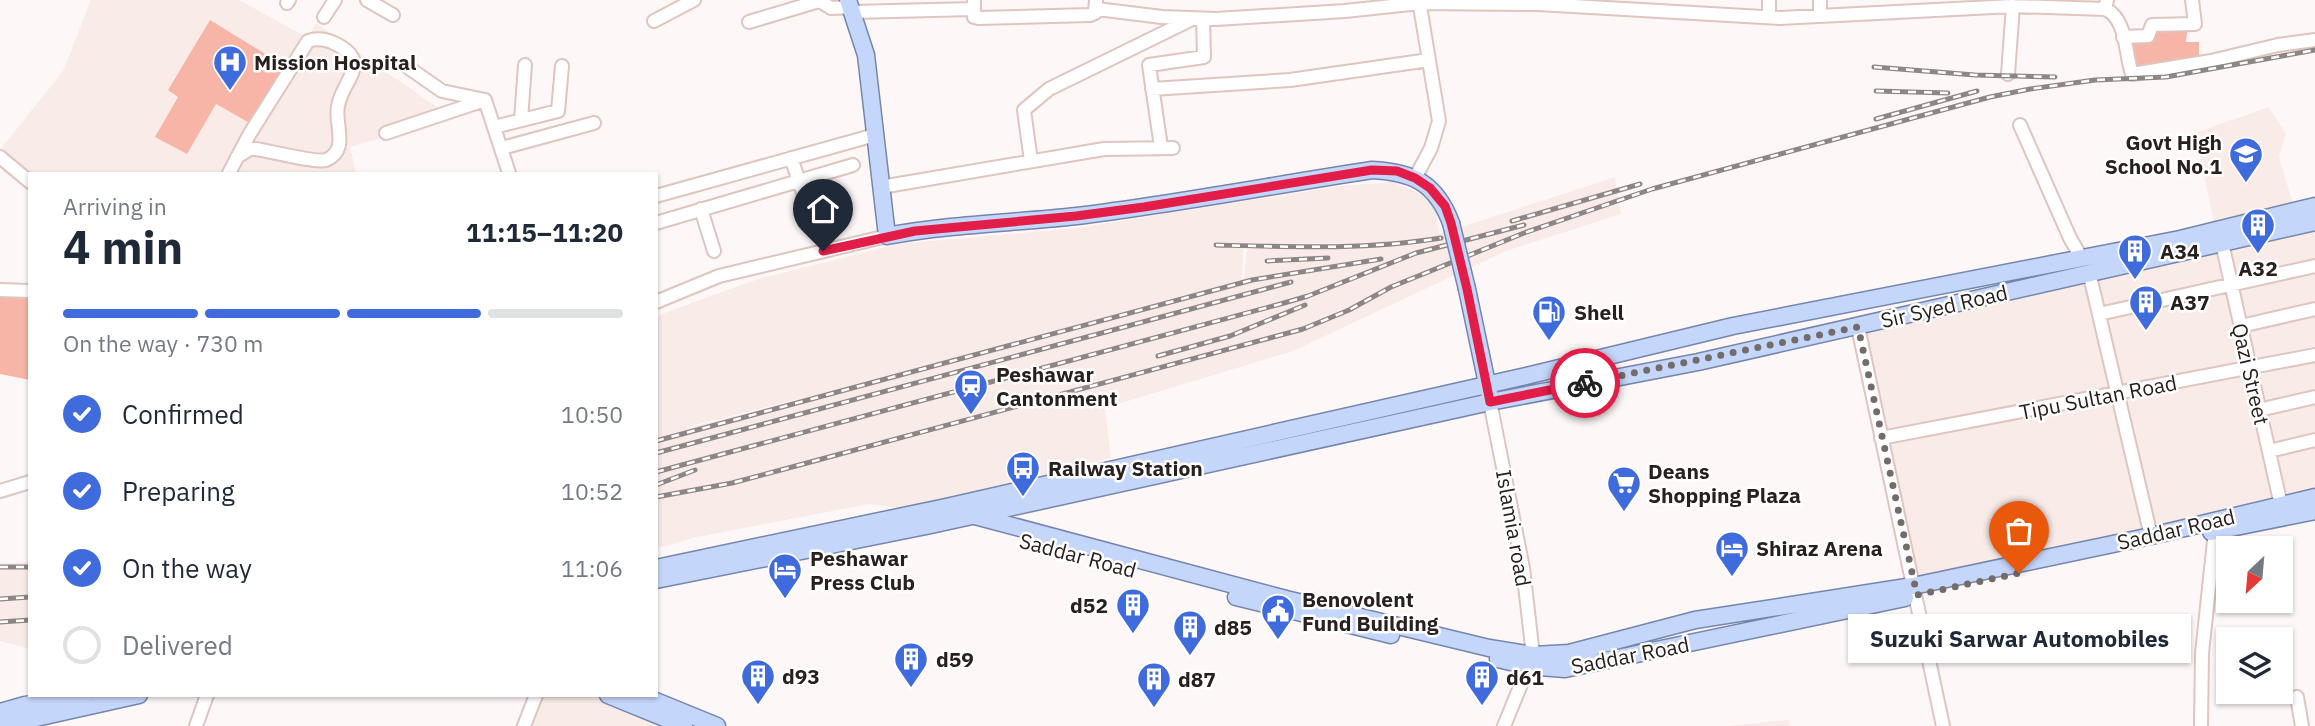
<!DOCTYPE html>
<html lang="en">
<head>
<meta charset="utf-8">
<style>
  body { margin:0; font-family:"IBM Plex Sans",sans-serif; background:#f2f2f3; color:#1f2937; height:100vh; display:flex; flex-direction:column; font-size:26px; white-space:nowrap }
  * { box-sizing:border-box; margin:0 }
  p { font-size:23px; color:#747a83 }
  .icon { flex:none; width:38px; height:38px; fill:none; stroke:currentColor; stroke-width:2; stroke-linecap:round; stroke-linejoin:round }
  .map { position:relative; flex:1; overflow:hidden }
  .side { position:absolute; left:28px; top:172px; width:630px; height:525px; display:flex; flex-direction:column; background:#fff; border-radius:0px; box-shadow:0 2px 5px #0004 }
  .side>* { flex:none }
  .needle { width:46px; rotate:206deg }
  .tools { position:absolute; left:2216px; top:536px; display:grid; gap:14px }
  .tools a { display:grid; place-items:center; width:77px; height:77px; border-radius:0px; background:#fff; box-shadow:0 2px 5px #0004; font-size:35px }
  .pin { position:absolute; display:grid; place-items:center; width:60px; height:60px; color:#fff; margin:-72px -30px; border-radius:50% 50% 50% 0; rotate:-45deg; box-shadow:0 0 7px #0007 }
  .pin .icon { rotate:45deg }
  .courier { position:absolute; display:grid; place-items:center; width:70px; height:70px; margin:-35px; border:5px solid #e11d48; border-radius:50%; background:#fff; color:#222; box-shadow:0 2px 9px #0007 }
  .bubble { position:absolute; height:49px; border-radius:0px; background:#fff; box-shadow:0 2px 5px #0004; font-size:23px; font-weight:700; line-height:49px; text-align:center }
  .headline em { font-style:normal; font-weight:700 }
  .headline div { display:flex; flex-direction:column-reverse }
  .headline { display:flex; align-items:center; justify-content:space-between; height:119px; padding:0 35px }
  h1 { font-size:46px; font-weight:700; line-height:52px }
  .bar { display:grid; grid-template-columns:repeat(4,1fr); gap:10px 7px; align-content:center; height:84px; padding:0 35px }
  .bar i { height:9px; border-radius:5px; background:#e0e1e3 }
  .bar .current { background:#3f6bdc }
  .bar p { grid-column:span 4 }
  ol { padding:0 35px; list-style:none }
  li { display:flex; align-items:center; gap:21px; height:77px }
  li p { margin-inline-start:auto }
  li .icon { padding:7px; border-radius:50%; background:#3f6bdc; color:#fff; stroke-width:4 }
  li:last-child { color:#747a83 }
  li i { width:38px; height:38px; border:4px solid #e0e1e3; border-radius:50% }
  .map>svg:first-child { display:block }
</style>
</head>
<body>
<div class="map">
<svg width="2315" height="726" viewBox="0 0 2315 726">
  <rect width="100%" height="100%" fill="#fdf8f7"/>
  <path fill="#f9ebe8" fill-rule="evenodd" d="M91,0H239L308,38L316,23L444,112L387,136L350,147L356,173H30V181L0,157V150L63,71Z
    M2269,107L2286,134L2279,157L2295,211L2216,232L2195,133Z
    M1615,177L1621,214L1506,251L1293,351L1105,408L1111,458L916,510L869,504L692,538L667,546L656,547V317L667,312L758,279L898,244L1077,228L1340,186L1392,182L1419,193L1430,202L1436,211L1439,233H1443ZM1338,243L1247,249L1244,278L1242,279L1243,245ZM852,386L816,396L687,428V427Z
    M2315,222V497L1913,586L1858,327Z
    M30,562V649L0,641V564Z
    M536,695H608L684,726H524Z
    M1789,720L1790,726H1727Z"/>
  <path fill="#f7b5a8" d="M210,20L288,68L256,120L248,122L216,104L187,154L155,137L178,97L168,90Z
    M2155,25H2188L2186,42H2199V63L2135,73L2123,37L2149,38Z
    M0,297L30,299V380L0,374Z"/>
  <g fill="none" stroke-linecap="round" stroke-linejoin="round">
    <g stroke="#dec5c0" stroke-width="16">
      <path id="minor" d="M367,0L393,15
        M818,0L831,8L851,7
        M974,0V17L978,18L1090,15L1095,13L1096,0
        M2107,0L2105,9C2127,18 2125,54 2132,74L2211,61L2278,45L2315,40
        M287,3L289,0
        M1097,9L1162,17L1216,19L1345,11L1420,3L1538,4L1780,18L2013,6L2105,9
        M852,12L974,9
        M1820,16V0
        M324,17L335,0
        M1769,17V0
        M654,21L694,0
        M749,22L819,1
        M2123,37L2148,36L2152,25L2195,24L2192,0
        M406,66L442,91L485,100
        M2008,74L2013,6
        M1152,89L1290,80L1429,60
        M485,100L509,173
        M521,120L525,65
        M2020,125L2070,238L2082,259
        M494,127L558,111L562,66
        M386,133L485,100
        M1161,147L1149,65L1204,57L1203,19
        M502,148L594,123
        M0,157L30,182
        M791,158L814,224
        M1031,161L1024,110L1049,89L1190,20
        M229,173L249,135L308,41C316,38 325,39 334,43C374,62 342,80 338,106C334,124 350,150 326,160C316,163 269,151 256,149H250L237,157
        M1415,178L1431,148L1439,121L1419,0
        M881,187L1104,149L1173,148
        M656,196L875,135
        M701,209L714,251
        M656,223L853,165
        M2222,243L2281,505
        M2089,272L2151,536
        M0,290L30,291
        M656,302L719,276L887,236
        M2099,314L2315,266
        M2241,326L2315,309
        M1858,327L1943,726
        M1490,402L1523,568L1533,655L1504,726
        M2259,410L2315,397
        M1881,438L2315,355
        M2269,451L2315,440
        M0,491L30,482
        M2297,697L2302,726
        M196,726L207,695
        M524,726L536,695
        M2201,726L2202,653L2215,532"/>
    </g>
    <g stroke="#7685ac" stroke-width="19">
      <path id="major" d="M848,0L866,55L887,236C950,224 1014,223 1077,216C1176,204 1274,185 1372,170C1413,172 1436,183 1451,223
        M1467,289L1489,393
        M975,516L1286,599L1489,648L1533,655L1569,653L1695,620L1913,586L2151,536L2315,497
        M2211,532L2315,511
        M656,568L946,507L1526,376L1733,326L2180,239L2315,206
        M656,580L931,525L1490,402L1698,362L2315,222
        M1236,597L1391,635
        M1498,659L1527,666L1565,669L1905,598
        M608,695L684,726
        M641,695L717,726
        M0,712L25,705L84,695
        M0,726L139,695"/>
    </g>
    <use href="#minor" stroke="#fff" stroke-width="12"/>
    <use href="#major" stroke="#c5d6fb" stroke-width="16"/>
    <g stroke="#8d8684" stroke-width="5">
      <path id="rail" d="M1874,67L1975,75L2055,77
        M1876,91L1948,93
        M1876,119L1977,91
        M1512,221L1640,184
        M1216,245C1291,247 1367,250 1441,238
        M1267,261L1328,258
        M1158,356L1230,336L1305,305
        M656,441L1252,280L1381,259
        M656,453L1291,282
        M656,472L1284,303L1308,296L1416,253L1524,225
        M656,485L695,470
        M656,497L732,483L792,467L1303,329L1349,310L1391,287L1524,233L1652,189L1990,97L2030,89L2095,80L2166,77L2315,50
        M0,567H30
        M0,599L30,597
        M0,622L30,620"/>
    </g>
    <use href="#rail" stroke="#fff" stroke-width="2.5" stroke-dasharray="8" stroke-linecap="butt"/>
    <g stroke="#7685ac" stroke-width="19" stroke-linecap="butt">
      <path id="major-bridge" d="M1451,223L1467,289"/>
    </g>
    <use href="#major-bridge" stroke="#c5d6fb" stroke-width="16"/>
  </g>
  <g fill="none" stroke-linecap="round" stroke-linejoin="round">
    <path stroke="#736c6a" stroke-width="7" stroke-dasharray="0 12.6" d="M1585,383L1858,327L1917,595L2019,573"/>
    <path stroke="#e11d48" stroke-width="9" d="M823,251L915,231L1076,216L1144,207L1372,170L1397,171L1415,178L1430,188L1445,206L1451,223L1467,289L1490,402L1585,383"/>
  </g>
  <defs>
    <g id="hospital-pin" transform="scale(1.75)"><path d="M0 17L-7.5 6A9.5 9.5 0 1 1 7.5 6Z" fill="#3f6bdc" stroke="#fff"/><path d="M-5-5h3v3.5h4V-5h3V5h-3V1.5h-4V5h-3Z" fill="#fff"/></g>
    <g id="school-pin" transform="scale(1.75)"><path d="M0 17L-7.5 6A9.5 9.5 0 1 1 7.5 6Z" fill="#3f6bdc" stroke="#fff"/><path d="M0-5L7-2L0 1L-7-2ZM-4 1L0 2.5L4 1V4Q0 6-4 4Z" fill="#fff"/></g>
    <g id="building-pin" transform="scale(1.75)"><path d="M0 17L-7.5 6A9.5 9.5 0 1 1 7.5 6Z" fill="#3f6bdc" stroke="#fff"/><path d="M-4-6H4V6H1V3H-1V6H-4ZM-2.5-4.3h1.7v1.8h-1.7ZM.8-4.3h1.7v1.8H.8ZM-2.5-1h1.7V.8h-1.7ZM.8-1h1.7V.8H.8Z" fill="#fff"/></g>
    <g id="fuel-pin" transform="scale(1.75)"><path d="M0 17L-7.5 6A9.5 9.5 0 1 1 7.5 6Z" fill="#3f6bdc" stroke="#fff"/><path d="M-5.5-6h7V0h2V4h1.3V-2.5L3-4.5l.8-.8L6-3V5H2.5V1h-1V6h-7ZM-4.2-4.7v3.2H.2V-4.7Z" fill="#fff"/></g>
    <g id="station-pin" transform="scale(1.75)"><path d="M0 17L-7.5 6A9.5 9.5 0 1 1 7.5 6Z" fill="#3f6bdc" stroke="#fff"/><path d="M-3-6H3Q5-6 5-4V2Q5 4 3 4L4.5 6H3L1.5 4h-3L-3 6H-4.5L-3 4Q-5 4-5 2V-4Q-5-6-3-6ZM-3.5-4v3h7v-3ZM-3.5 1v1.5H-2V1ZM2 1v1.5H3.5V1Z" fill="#fff"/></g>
    <g id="bus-pin" transform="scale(1.75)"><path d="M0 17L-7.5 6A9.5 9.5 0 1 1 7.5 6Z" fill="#3f6bdc" stroke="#fff"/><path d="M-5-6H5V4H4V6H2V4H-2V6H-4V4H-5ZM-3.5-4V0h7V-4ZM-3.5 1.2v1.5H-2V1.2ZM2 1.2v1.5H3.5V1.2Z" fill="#fff"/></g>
    <g id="supermarket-pin" transform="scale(1.75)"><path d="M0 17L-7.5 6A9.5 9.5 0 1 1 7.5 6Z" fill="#3f6bdc" stroke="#fff"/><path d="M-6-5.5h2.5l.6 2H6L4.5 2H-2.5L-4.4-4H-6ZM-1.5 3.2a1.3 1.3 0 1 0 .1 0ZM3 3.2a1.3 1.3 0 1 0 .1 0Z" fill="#fff"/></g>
    <g id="hotel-pin" transform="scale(1.75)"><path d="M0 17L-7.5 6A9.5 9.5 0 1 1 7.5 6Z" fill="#3f6bdc" stroke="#fff"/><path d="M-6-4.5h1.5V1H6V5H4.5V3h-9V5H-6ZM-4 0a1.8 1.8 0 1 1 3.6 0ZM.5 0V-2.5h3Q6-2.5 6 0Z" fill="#fff"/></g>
    <g id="civic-pin" transform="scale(1.75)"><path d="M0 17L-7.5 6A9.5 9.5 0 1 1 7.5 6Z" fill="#3f6bdc" stroke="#fff"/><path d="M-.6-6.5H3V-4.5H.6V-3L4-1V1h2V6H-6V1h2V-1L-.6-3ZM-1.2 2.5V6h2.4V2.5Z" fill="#fff"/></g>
  </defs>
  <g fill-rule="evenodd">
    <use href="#hospital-pin" x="230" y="62"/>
    <use href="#school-pin" x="2246" y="154"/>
    <use href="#building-pin" x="2258" y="225"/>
    <use href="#building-pin" x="2135" y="251"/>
    <use href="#building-pin" x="2146" y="302"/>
    <use href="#fuel-pin" x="1549" y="312"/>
    <use href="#station-pin" x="971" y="386"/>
    <use href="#bus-pin" x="1023" y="468"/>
    <use href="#supermarket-pin" x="1624" y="483"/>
    <use href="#hotel-pin" x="1732" y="548"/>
    <use href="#hotel-pin" x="785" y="570"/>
    <use href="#building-pin" x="1133" y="605"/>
    <use href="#civic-pin" x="1278" y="611"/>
    <use href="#building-pin" x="1190" y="627"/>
    <use href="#building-pin" x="911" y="659"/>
    <use href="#building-pin" x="758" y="676"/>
    <use href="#building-pin" x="1482" y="677"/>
    <use href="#building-pin" x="1154" y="679"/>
  </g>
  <g text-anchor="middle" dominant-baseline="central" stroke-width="5" stroke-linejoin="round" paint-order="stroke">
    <g font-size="21" font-weight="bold" fill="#29201e" stroke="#fff" text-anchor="start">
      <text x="254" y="62">Mission Hospital</text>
      <text x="2222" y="142" text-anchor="end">Govt High<tspan x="2222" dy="24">School No.1</tspan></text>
      <text x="2160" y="251">A34</text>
      <text x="2258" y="268" text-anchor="middle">A32</text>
      <text x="2170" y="302">A37</text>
      <text x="1574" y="312">Shell</text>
      <text x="996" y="374">Peshawar<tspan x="996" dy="24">Cantonment</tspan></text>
      <text x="1048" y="468">Railway Station</text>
      <text x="1648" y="471">Deans<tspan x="1648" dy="24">Shopping Plaza</tspan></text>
      <text x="1756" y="548">Shiraz Arena</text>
      <text x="810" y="558">Peshawar<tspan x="810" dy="24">Press Club</tspan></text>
      <text x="1302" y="599">Benovolent<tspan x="1302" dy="24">Fund Building</tspan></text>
      <text x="1108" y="605" text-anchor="end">d52</text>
      <text x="1214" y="627">d85</text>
      <text x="936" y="659">d59</text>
      <text x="782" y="676">d93</text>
      <text x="1506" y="677">d61</text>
      <text x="1178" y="679">d87</text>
    </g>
    <g font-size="21" fill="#29201e" stroke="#fff">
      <text transform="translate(1944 306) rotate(-13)">Sir Syed Road</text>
      <text transform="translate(2251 374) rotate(77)">Qazi Street</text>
      <text transform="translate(2098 397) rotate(-11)">Tipu Sultan Road</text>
      <text transform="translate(1514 528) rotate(80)">Islamia road</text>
      <text transform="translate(2176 529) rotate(-13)">Saddar Road</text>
      <text transform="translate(1078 555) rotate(15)">Saddar Road</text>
      <text transform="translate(1630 655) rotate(-11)">Saddar Road</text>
    </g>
  </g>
</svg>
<div class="tools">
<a><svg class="needle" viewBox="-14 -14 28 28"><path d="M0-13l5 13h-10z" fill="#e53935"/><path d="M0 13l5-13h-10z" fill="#747a83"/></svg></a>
<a><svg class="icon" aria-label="layers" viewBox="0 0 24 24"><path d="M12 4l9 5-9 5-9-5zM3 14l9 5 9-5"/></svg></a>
</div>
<div class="pin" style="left:2019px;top:573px;background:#ea580c"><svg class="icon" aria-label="bag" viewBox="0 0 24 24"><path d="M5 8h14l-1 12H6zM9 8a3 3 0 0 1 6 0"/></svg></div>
<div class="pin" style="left:823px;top:251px;background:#1f2937"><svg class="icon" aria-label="home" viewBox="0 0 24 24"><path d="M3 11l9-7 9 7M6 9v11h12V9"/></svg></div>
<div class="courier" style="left:1585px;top:383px"><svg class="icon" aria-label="bike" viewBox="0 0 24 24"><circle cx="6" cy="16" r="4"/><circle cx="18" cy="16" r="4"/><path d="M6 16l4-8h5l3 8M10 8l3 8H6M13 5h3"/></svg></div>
<div class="bubble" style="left:1848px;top:614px;width:343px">Suzuki Sarwar Automobiles</div>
<section class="side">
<div class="headline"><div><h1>4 min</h1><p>Arriving in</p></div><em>11:15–11:20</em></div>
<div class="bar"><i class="current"></i><i class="current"></i><i class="current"></i><i></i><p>On the way · 730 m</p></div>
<ol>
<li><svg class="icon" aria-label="check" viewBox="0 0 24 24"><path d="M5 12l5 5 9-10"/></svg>Confirmed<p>10:50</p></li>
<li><svg class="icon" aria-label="check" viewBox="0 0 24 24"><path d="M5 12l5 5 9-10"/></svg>Preparing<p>10:52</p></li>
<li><svg class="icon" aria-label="check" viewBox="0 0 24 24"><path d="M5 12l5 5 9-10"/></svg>On the way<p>11:06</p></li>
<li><i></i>Delivered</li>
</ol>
</section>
</div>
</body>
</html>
